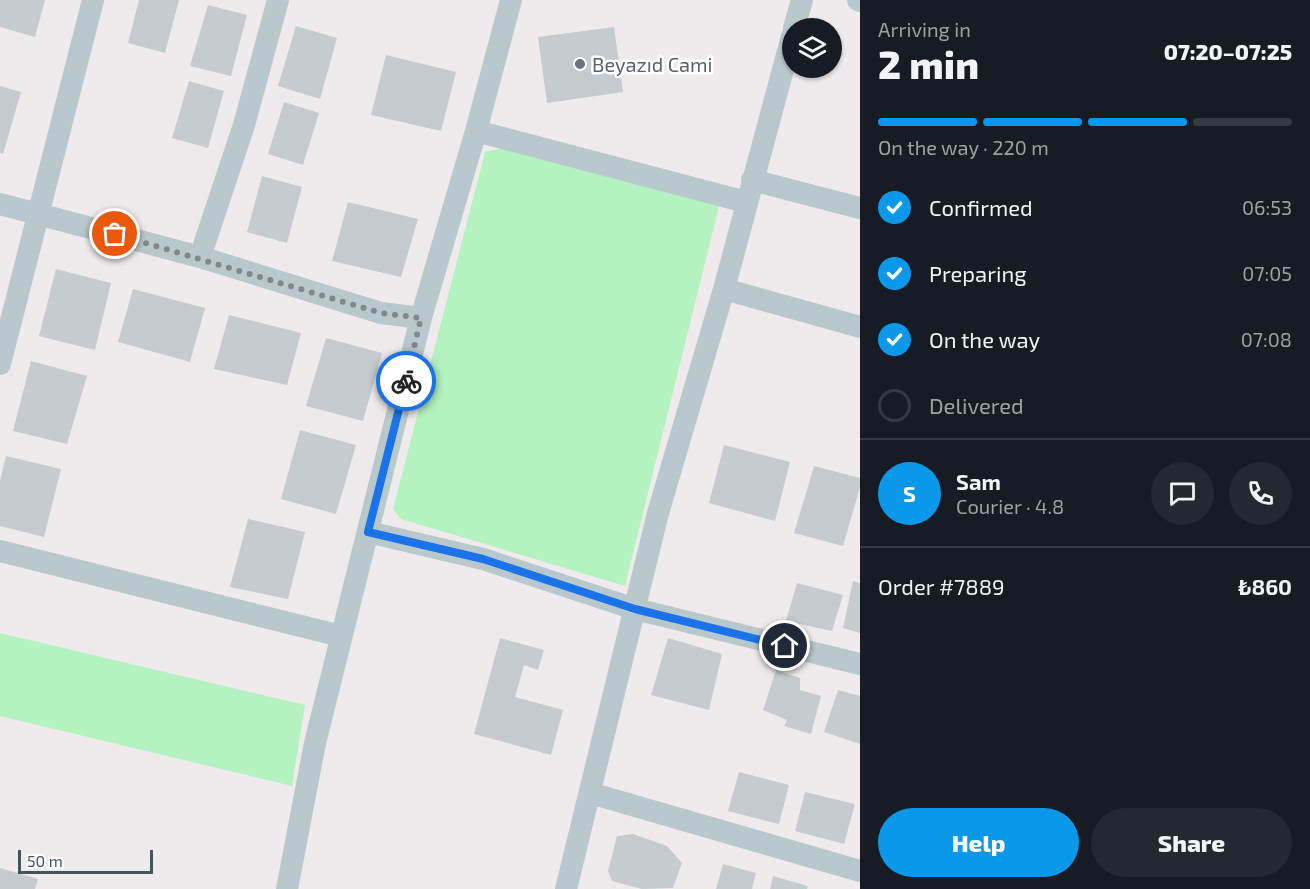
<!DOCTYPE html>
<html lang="en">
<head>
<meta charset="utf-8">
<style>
  body { margin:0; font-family:"Exo 2",sans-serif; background:#242831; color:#f1f3f6; height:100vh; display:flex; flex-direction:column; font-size:22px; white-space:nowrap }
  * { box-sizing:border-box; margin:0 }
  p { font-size:20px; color:#9ea1a6 }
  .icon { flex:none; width:33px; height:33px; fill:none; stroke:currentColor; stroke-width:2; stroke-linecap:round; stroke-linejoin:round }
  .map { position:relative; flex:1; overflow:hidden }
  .details { display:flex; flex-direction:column; background:#171b24; width:450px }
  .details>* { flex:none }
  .fabs { position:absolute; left:782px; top:18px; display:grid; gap:12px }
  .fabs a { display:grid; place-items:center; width:60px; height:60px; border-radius:50%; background:#171b24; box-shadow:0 2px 4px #0004; font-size:30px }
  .scale { position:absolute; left:18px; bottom:15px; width:135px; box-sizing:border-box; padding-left:6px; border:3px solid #43545a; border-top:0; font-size:16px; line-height:21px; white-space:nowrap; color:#43545a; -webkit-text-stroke:4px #fff; paint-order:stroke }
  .pin { position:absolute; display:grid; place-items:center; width:51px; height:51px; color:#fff; margin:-26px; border:3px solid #fff; border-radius:50%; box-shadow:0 2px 6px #0007 }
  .courier { position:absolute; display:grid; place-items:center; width:60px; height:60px; margin:-30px; border:4px solid #1a73e8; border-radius:50%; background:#fff; color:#222; box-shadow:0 2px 8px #0007 }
  .headline em { font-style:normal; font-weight:800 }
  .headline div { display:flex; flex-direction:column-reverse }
  .headline { display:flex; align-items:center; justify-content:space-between; height:102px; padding:0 18px }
  h1 { font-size:39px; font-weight:800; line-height:45px }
  .bar { display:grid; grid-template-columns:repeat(4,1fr); gap:9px 6px; align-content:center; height:72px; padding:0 18px }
  .bar i { height:8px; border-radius:4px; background:#363941 }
  .bar .current { background:#0a99ea }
  .bar p { grid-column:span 4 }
  .line { display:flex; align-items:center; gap:15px; padding:0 18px; border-top:2px solid #363941 }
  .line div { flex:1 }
  .round { display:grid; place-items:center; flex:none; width:63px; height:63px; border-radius:32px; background:#242831 }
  ol { padding:0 18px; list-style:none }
  li { display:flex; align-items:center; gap:18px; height:66px }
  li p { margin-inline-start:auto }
  li .icon { padding:6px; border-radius:50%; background:#0a99ea; color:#fff; stroke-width:4 }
  li:last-child { color:#9ea1a6 }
  li i { width:33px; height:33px; border:3px solid #363941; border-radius:50% }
  .action { display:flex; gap:12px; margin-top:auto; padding:12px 18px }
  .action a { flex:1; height:69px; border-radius:36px; background:#0a99ea; color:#fff; font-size:24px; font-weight:800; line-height:69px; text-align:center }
  .action a+a { background:#242831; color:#f1f3f6 }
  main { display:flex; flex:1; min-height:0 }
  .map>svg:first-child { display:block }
</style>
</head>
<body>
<main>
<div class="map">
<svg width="860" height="889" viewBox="0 0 860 889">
  <rect width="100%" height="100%" fill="#efebec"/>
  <path fill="#b4f2c0" d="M504,148L719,206L625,586L401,519L393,509L485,152Z
    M0,633L305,705L292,786L0,716Z"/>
  <path fill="#c5cbcf" d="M0,0H45L35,37L0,27Z
    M139,0H179L165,53L128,43Z
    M208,5L247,15L231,76L190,66Z
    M296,26L337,38L320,99L278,86Z
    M614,27L623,92L547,103L538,37Z
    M386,55L456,72L441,131L371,115Z
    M189,81L224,91L208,148L172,138Z
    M0,86L21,92L3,154L0,153Z
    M284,102L319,113L303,165L268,154Z
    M262,176L302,187L287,243L247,232Z
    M348,202L418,219L401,277L332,261Z
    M56,269L111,283L95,350L39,336Z
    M133,289L205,308L190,362L118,342Z
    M229,315L301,333L287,385L214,369Z
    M326,338L382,353L363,421L306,406Z
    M31,361L87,376L67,444L13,431Z
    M300,430L356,445L336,514L281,499Z
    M724,445L790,462L775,521L709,503Z
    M6,456L61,469L44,537L0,526V481Z
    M814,466L860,478V487L843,546L794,533Z
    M248,519L305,532L288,599L230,587Z
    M853,581L860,583V633L843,628Z
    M797,583L843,595L832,631L786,621Z
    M500,638L544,650L538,670L524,665L515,697L563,710L551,755L474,734Z
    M668,638L722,654L709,710L651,695Z
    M776,670L800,678V690L821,696L811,734L784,726L787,720L763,710Z
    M838,690L860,696V744L824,732Z
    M739,772L789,785L779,824L728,811Z
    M805,792L855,804L844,844L795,831Z
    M633,834L667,846L682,863L673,888L642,889L612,881L608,871L617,836Z
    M723,864L756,873L752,889H716Z
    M0,868L38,879L35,889H0Z
    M773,876L808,886L807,889H770Z"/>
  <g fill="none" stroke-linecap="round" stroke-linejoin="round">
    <path stroke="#b8c8cd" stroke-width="22" d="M858,0L860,1
      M794,28L802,0
      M476,131L746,202
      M752,180L860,208
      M0,204L200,257L381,313L421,318L315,743L287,889
      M200,257L244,125L278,0
      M724,289L860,327
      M421,318L476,131L511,0
      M0,364L93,0
      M368,532L483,559L635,609L860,664
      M0,551L341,636
      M590,793L860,871
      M566,889L658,513L724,289L792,36"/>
  </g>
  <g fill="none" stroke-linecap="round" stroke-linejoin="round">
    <path stroke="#7f898d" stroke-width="6" stroke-dasharray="0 10.8" d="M115,234L381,313L421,318L406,381"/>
    <path stroke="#1a73e8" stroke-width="8" d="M406,381L368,532L483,559L635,609L785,646"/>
  </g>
  <circle fill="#6b7280" stroke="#fff" stroke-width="2" cx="580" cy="64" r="6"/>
  <g text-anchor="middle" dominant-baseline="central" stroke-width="5" stroke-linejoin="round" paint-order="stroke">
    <g font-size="20" fill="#5b616d" stroke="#fff" text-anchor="start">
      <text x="592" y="64">Beyazıd Cami</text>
    </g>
  </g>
</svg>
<div class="fabs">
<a><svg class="icon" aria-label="layers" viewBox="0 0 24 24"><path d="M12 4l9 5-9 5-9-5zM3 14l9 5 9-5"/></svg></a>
</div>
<div class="scale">50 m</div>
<div class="pin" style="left:115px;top:234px;background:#ea580c"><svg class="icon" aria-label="bag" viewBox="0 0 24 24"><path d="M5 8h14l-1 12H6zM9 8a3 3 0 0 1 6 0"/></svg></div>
<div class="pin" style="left:785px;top:646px;background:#1f2937"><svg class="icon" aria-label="home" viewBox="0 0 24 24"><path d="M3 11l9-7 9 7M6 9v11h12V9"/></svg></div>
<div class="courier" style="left:406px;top:381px"><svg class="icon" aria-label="bike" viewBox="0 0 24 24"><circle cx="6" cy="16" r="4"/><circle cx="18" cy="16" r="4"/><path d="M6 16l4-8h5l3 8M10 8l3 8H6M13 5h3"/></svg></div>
</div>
<section class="details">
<div class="headline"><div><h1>2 min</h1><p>Arriving in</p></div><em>07:20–07:25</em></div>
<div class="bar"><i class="current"></i><i class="current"></i><i class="current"></i><i></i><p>On the way · 220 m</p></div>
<ol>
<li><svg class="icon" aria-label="check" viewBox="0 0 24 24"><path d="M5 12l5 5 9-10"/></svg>Confirmed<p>06:53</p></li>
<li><svg class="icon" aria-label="check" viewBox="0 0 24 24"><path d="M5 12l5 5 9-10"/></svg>Preparing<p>07:05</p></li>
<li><svg class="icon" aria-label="check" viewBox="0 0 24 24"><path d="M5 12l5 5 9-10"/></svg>On the way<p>07:08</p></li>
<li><i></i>Delivered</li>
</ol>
<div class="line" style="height:108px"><b class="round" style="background:#0a99ea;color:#fff">S</b><div><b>Sam</b><p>Courier · 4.8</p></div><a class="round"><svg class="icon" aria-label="chat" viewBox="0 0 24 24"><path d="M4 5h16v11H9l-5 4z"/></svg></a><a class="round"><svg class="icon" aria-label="phone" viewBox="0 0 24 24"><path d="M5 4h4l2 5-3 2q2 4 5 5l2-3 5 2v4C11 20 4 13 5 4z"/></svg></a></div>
<div class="line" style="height:78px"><div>Order #7889</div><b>₺860</b></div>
<div class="action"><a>Help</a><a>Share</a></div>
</section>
</main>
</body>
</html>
